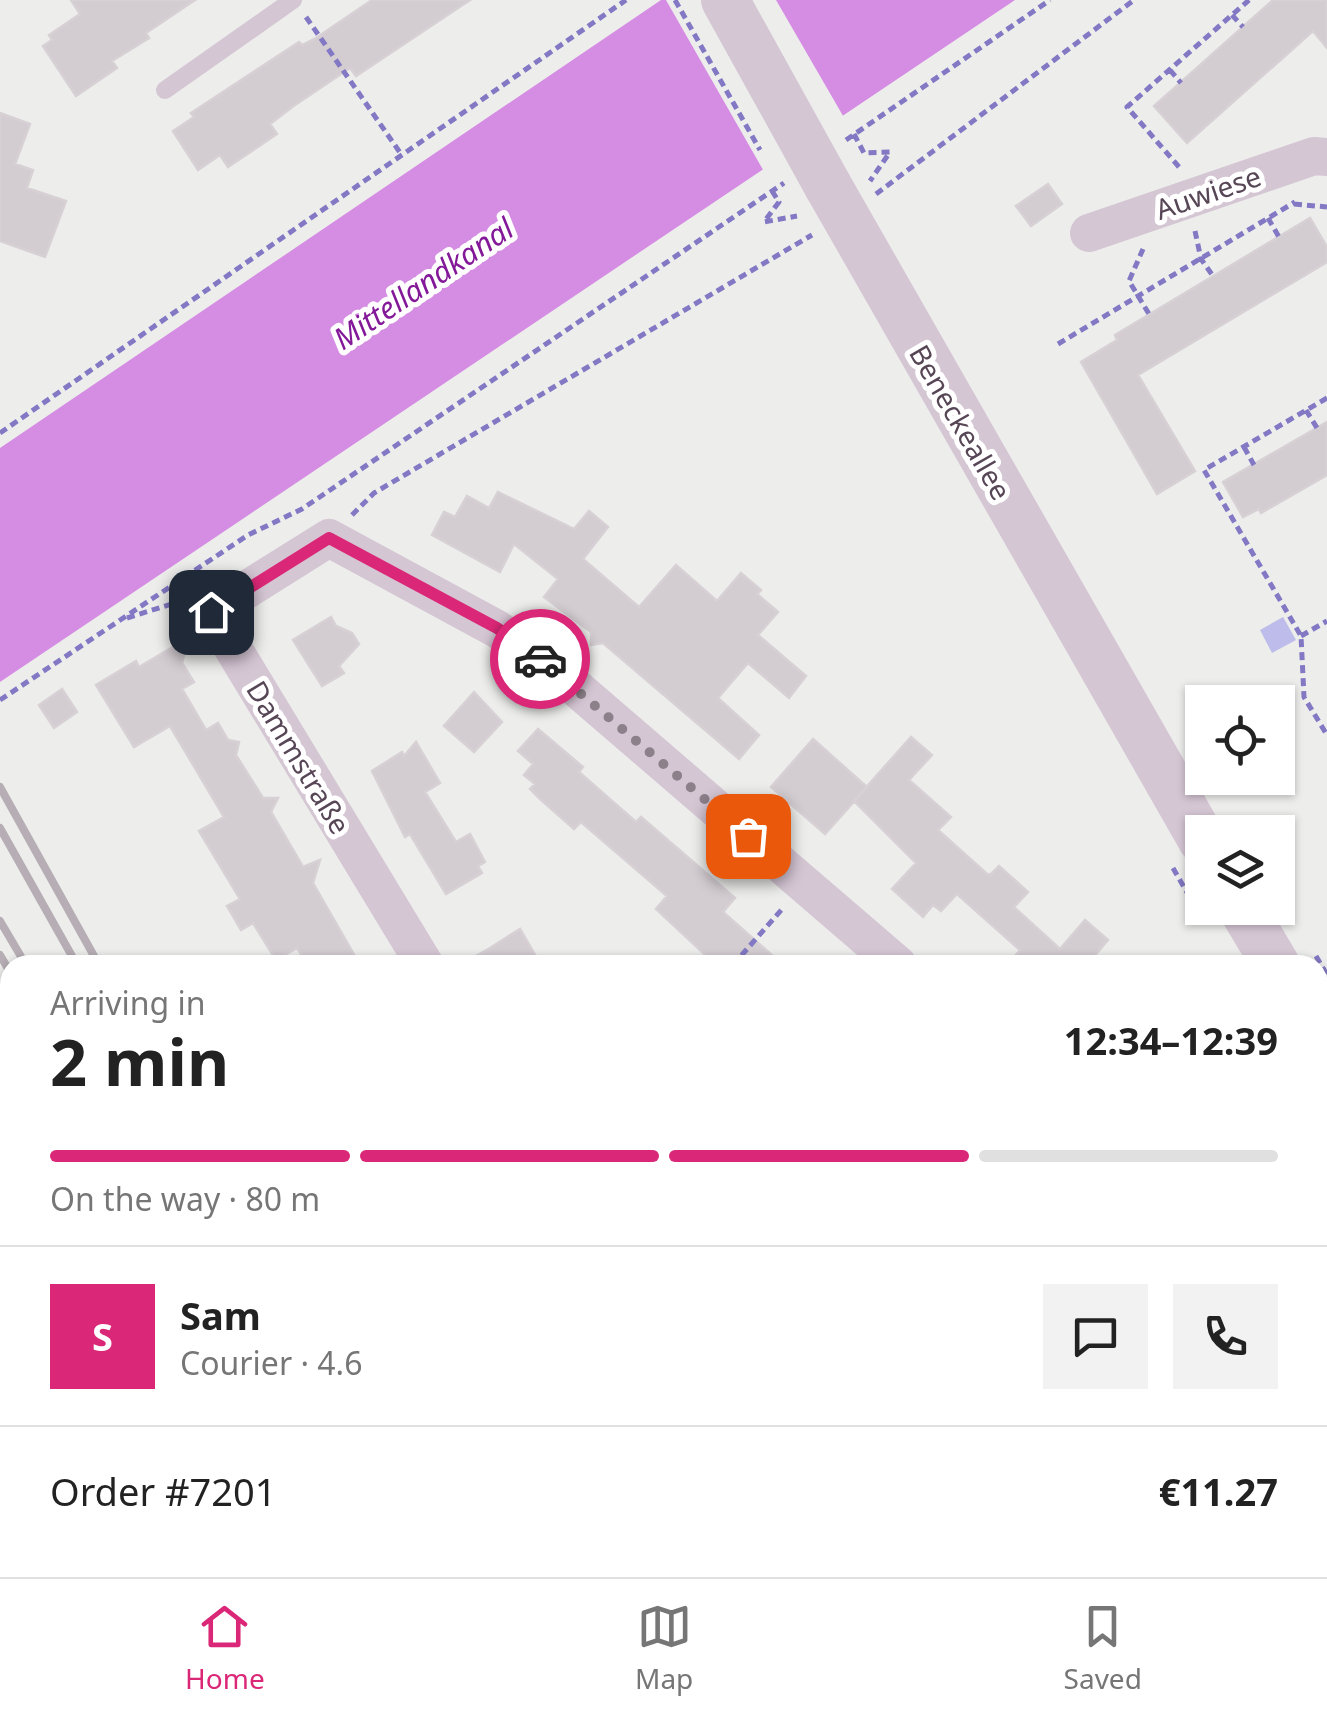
<!DOCTYPE html>
<html lang="en">
<head>
<meta charset="utf-8">
<style>
  body { margin:0; font-family:"Noto Sans",sans-serif; background:#f2f2f2; color:#222; height:100vh; display:flex; flex-direction:column; font-size:38px; white-space:nowrap }
  * { box-sizing:border-box; margin:0 }
  p { font-size:32px; color:#767676 }
  .icon { flex:none; width:55px; height:55px; fill:none; stroke:currentColor; stroke-width:2; stroke-linecap:round; stroke-linejoin:round }
  .map { position:relative; flex:1; overflow:hidden }
  .side { position:absolute; left:0px; top:955px; width:1328px; height:622px; display:flex; flex-direction:column; background:#fff; border-radius:30px 30px 0 0; box-shadow:0 2px 8px #0004 }
  .side>* { flex:none }
  .buttons { position:absolute; left:1185px; top:685px; display:grid; gap:20px }
  .buttons a { display:grid; place-items:center; width:110px; height:110px; border-radius:0px; background:#fff; box-shadow:0 2px 8px #0004; font-size:50px }
  .pin { position:absolute; display:grid; place-items:center; width:85px; height:85px; color:#fff; margin:-42px; border-radius:20px; box-shadow:0 5px 15px #0006 }
  .courier { position:absolute; display:grid; place-items:center; width:100px; height:100px; margin:-50px; border:8px solid #db2777; border-radius:50%; background:#fff; color:#222; box-shadow:0 2px 12px #0007 }
  .overview em { font-style:normal; font-weight:700 }
  .overview div { display:flex; flex-direction:column-reverse }
  .overview { display:flex; align-items:center; justify-content:space-between; height:170px; padding:0 50px }
  h1 { font-size:65px; font-weight:700; line-height:75px }
  .bar { display:grid; grid-template-columns:repeat(4,1fr); gap:15px 10px; align-content:center; height:120px; padding:0 50px }
  .bar i { height:12px; border-radius:8px; background:#e0e0e0 }
  .bar .current { background:#db2777 }
  .bar p { grid-column:span 4 }
  .line { display:flex; align-items:center; gap:25px; padding:0 50px; border-top:2px solid #e0e0e0 }
  .line div { flex:1 }
  .round { display:grid; place-items:center; flex:none; width:105px; height:105px; border-radius:0px; background:#f2f2f2 }
  .menu { display:flex; justify-content:space-around; align-items:center; height:140px; border-top:2px solid #e0e0e0; background:#fff; font-size:28px; color:#767676 }
  .menu a { display:grid; justify-items:center; gap:5px }
  .menu .current { color:#db2777 }
  .map>svg:first-child { display:block }
</style>
</head>
<body>
<div class="map">
<svg width="1327" height="1577" viewBox="0 0 1327 1577">
  <rect width="100%" height="100%" fill="#edeeec"/>
  <path fill="#bdbcea" d="M1283,617L1296,640L1272,653L1260,630Z
    M0,992L10,1009V1568H335L341,1577H0Z"/>
  <path fill="#d58de3" d="M661,0H1015L0,682V448Z"/>
  <path fill="#edeeec" d="M666,0H776L846,121L766,175Z"/>
  <path fill="#d3ccd1" stroke="#d7d0d5" stroke-width="2.5" d="M71,0H195L146,33L149,38L112,61L117,68L76,96L43,46L52,40L49,35L80,14Z
    M372,0H470L356,76L350,68L295,105L270,124L277,134L228,167L220,155L198,170L173,131L194,117L191,113L299,42L302,45L316,38Z
    M1273,0H1327V48L1313,31L1187,143L1154,106Z
    M0,113L30,124L15,164L33,170L27,188L66,201L45,257L0,241Z
    M1048,184L1062,204L1031,226L1016,206Z
    M1310,218L1327,247V262L1138,375L1195,471L1157,494L1081,362L1117,340L1115,335Z
    M1327,422V475L1261,513L1259,509L1243,517L1223,482Z
    M498,492L574,529L589,511L608,527L583,559L639,607L676,565L717,601L741,573L761,590L757,594L778,612L758,635L806,676L789,698L748,663L718,698L759,735L739,759L603,643L591,645V632L544,597L558,579L514,544L500,572L432,535L444,512L455,517L467,496L489,508Z
    M331,617L336,626L352,633L359,644L339,666L344,673L322,686L293,640Z
    M188,638L182,663L194,682L182,689L206,730L218,723L228,740L239,742L236,755L263,798H278L271,812L303,867L320,860L313,883L360,965H308L297,948L276,960L253,923L241,930L227,906L240,899L199,831L224,817L170,726L134,747L96,685L136,661L139,667Z
    M62,689L77,712L54,728L39,705Z
    M474,692L502,722L474,752L444,726Z
    M538,729L583,767L579,772L636,822L641,817L735,898L723,912L783,965H716L656,909L667,896L581,822L574,829L539,798L530,789L535,784L524,775L533,764L518,751Z
    M911,737L932,755L909,780L951,817L938,830L986,873L990,875L999,866L1028,892L1014,907L1060,949L1085,920L1108,940L1087,965H1008L1020,950L957,894L941,911L933,905L923,917L892,889L916,863L854,801Z
    M813,739L867,787L825,834L771,787Z
    M416,742L440,783L425,792L456,842L470,834L485,862L478,866L482,873L446,894L410,834L405,837L372,771L402,752L404,756Z
    M520,929L541,965H460L490,948Z"/>
  <g fill="none" stroke-linecap="round" stroke-linejoin="round">
    <path stroke="#8278c4" stroke-width="5" stroke-dasharray="8 5" stroke-linecap="butt" d="M1232,15L1243,27
      M306,17L401,154
      M1170,70L1181,83
      M854,134L864,153L890,152L870,181
      M846,140L1050,0
      M1179,167L1127,107L1249,0
      M772,191L779,202L764,222L797,216
      M876,194L1134,0
      M1294,204L1327,207
      M1268,218L1279,237
      M1195,231L1201,259L1213,276
      M1143,249L1129,281L1149,314
      M1058,344L1295,202
      M1327,398L1204,470L1301,636L1304,697L1327,735
      M1306,410L1317,428
      M0,433L626,0
      M1244,447L1254,465
      M352,515L374,493L812,235
      M127,618L178,602
      M1301,636L1327,621
      M0,700L248,535L302,509L784,183
      M1173,868L1205,924
      M1316,956L1327,975
      M733,965L784,907
      M1318,1115L1327,1131
      M0,1229L10,1225
      M0,1439L10,1434
      M66,1568L70,1577
      M193,1568L197,1577"/>
    <path stroke="#d5c6d4" stroke-width="18" d="M165,90L293,0"/>
    <path stroke="#d5c6d4" stroke-width="38" d="M1089,233L1314,156L1327,157
      M425,965L211,612L329,538L497,629L554,669L898,965
      M1318,1328L1327,1335
      M787,1568L793,1577"/>
    <path stroke="#d5c6d4" stroke-width="48" d="M828,186L1202,840
      M1242,908L1276,965
      M1318,1035L1327,1051"/>
    <path stroke="#b6aeb4" stroke-width="8" d="M0,787L99,965
      M0,828L77,965
      M0,921L26,965
      M0,955L10,972
      M368,1568L374,1577
      M387,1568L393,1577
      M413,1568L418,1577
      M433,1568L439,1577"/>
    <path stroke="#8278c4" stroke-width="5" stroke-dasharray="8 5" stroke-linecap="butt" d="M675,0L760,150"/>
    <path stroke="#d5c6d4" stroke-width="48" d="M725,0L828,186"/>
  </g>
  <g fill="none" stroke-linecap="round" stroke-linejoin="round">
    <path stroke="#8c818a" stroke-width="10" stroke-dasharray="0 18" d="M540,659L748,836"/>
    <path stroke="#db2777" stroke-width="12" d="M211,612L329,538L497,628L540,659"/>
  </g>
  <g text-anchor="middle" dominant-baseline="central" stroke-width="10" stroke-linejoin="round" paint-order="stroke">
    <g font-size="28" fill="#574656" stroke="#fff">
      <text transform="translate(1208 192) rotate(-19)">Auwiese</text>
      <text transform="translate(961 422) rotate(60)">Beneckeallee</text>
      <text transform="translate(299 757) rotate(59)">Dammstraße</text>
    </g>
    <g font-size="30" font-style="italic" fill="#831898" stroke="#fff">
      <text transform="translate(423 283) rotate(-34)">Mittellandkanal</text>
    </g>
  </g>
</svg>
<div class="buttons">
<a><svg class="icon" aria-label="locate" viewBox="0 0 24 24"><circle cx="12" cy="12" r="6"/><path d="M12 2v4M12 18v4M2 12h4M18 12h4"/></svg></a>
<a><svg class="icon" aria-label="layers" viewBox="0 0 24 24"><path d="M12 4l9 5-9 5-9-5zM3 14l9 5 9-5"/></svg></a>
</div>
<div class="pin" style="left:748px;top:836px;background:#ea580c"><svg class="icon" aria-label="bag" viewBox="0 0 24 24"><path d="M5 8h14l-1 12H6zM9 8a3 3 0 0 1 6 0"/></svg></div>
<div class="pin" style="left:211px;top:612px;background:#1f2937"><svg class="icon" aria-label="home" viewBox="0 0 24 24"><path d="M3 11l9-7 9 7M6 9v11h12V9"/></svg></div>
<div class="courier" style="left:540px;top:659px"><svg class="icon" aria-label="car" viewBox="0 0 24 24"><path d="M5 17H2v-5l4-1 3-4h7l3 4 3 1v5h-3M9 17h6M6 11h13"/><circle cx="7" cy="17" r="2"/><circle cx="17" cy="17" r="2"/></svg></div>
<section class="side">
<div class="overview"><div><h1>2 min</h1><p>Arriving in</p></div><em>12:34–12:39</em></div>
<div class="bar"><i class="current"></i><i class="current"></i><i class="current"></i><i></i><p>On the way · 80 m</p></div>
<div class="line" style="height:180px"><b class="round" style="background:#db2777;color:#fff">S</b><div><b>Sam</b><p>Courier · 4.6</p></div><a class="round"><svg class="icon" aria-label="chat" viewBox="0 0 24 24"><path d="M4 5h16v11H9l-5 4z"/></svg></a><a class="round"><svg class="icon" aria-label="phone" viewBox="0 0 24 24"><path d="M5 4h4l2 5-3 2q2 4 5 5l2-3 5 2v4C11 20 4 13 5 4z"/></svg></a></div>
<div class="line" style="height:130px"><div>Order #7201</div><b>€11.27</b></div>
</section>
</div>
<nav class="menu">
<a class="current"><svg class="icon" aria-label="home" viewBox="0 0 24 24"><path d="M3 11l9-7 9 7M6 9v11h12V9"/></svg>Home</a>
<a><svg class="icon" aria-label="map" viewBox="0 0 24 24"><path d="M3 6l6-2 6 2 6-2v14l-6 2-6-2-6 2zM9 4v14M15 6v14"/></svg>Map</a>
<a><svg class="icon" aria-label="saved" viewBox="0 0 24 24"><path d="M7 4h10v16l-5-4-5 4z"/></svg>Saved</a>
</nav>
</body>
</html>
